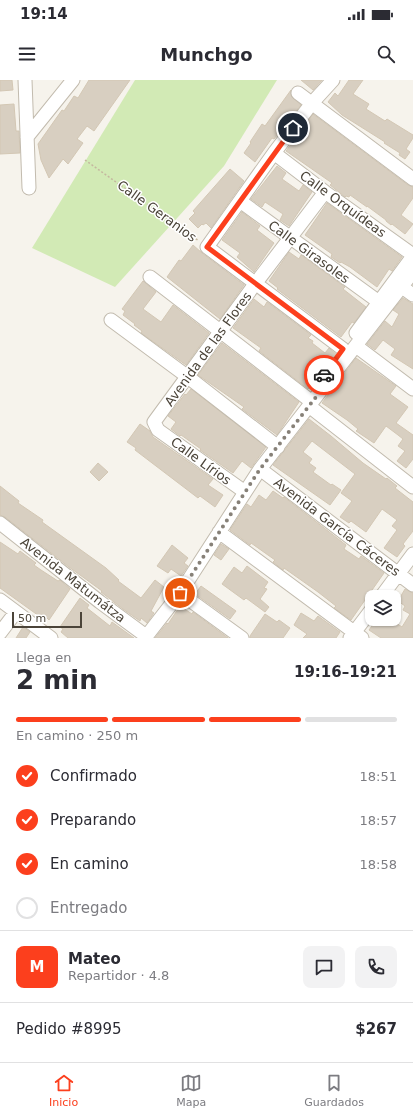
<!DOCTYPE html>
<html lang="es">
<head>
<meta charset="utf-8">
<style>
  body { margin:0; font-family:"DejaVu Sans",sans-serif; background:#f2f2f3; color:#2b2b33; height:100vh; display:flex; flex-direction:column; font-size:15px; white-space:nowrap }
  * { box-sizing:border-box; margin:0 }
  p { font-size:13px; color:#7c7c81 }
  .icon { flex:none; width:22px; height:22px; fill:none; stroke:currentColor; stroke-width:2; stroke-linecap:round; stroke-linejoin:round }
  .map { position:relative; height:558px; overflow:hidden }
  .panel { display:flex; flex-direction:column; background:#fff; flex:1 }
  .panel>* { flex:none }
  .buttons { position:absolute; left:365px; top:510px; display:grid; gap:8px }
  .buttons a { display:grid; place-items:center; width:36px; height:36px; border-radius:8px; background:#fff; box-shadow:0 1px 3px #0004; font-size:20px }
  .scale { position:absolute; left:12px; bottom:10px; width:70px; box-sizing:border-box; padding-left:4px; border:2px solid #4b4439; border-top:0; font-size:11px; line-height:14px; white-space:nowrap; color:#4b4439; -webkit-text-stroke:3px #fff; paint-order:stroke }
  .pin { position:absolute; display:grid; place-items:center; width:34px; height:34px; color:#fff; margin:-17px; border:2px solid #fff; border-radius:50%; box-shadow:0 1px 4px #0007 }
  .courier { position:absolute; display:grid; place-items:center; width:40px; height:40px; margin:-20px; border:3px solid #fc3f1d; border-radius:50%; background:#fff; color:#222; box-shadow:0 1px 5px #0007 }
  .headline em { font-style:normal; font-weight:700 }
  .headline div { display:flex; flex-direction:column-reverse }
  .headline { display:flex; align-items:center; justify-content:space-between; height:68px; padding:0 16px }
  h1 { font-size:26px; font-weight:700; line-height:30px }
  .bar { display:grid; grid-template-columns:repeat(4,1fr); gap:6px 4px; align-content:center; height:48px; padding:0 16px }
  .bar i { height:5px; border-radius:3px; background:#e1e1e2 }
  .bar .current { background:#fc3f1d }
  .bar p { grid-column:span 4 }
  .line { display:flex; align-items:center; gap:10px; padding:0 16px; border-top:1px solid #e1e1e2 }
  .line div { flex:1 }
  .round { display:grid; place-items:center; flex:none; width:42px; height:42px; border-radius:8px; background:#f2f2f3 }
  ol { padding:0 16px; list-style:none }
  li { display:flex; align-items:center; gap:12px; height:44px }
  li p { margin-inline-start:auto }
  li .icon { padding:4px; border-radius:50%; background:#fc3f1d; color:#fff; stroke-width:4 }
  li:last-child { color:#7c7c81 }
  li i { width:22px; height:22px; border:2px solid #e1e1e2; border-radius:50% }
  .status { display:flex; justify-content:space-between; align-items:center; height:28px; padding:0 20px; background:#fff; direction:ltr }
  .status svg { height:11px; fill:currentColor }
  header { display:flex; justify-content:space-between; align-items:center; height:52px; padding:0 16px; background:#fff; font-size:18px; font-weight:700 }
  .menu { display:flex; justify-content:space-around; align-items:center; height:56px; border-top:1px solid #e1e1e2; background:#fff; font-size:11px; color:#7c7c81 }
  .menu a { display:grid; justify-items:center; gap:2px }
  .menu .current { color:#fc3f1d }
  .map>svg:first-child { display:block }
</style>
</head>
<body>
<div class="status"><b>19:14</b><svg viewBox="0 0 49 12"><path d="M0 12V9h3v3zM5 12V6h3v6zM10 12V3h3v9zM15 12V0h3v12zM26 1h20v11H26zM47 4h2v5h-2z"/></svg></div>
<header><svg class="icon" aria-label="menu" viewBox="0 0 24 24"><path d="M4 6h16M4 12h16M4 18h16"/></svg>Munchgo<svg class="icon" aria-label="search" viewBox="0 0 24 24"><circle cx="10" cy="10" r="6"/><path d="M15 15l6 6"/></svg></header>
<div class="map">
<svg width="413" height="558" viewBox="0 0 413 558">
  <rect width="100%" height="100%" fill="#f6f3ec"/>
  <path fill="#d2eab5" d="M135,0H277L224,86L115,207L32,168Z"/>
  <path fill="#d8cfc1" stroke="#d3c7b4" d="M0,0H12L13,10L0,11Z
    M89,0H130L94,51L87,46L77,59L83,63L68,84L63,79L49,98L41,80L38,64L62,30L64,31L74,16L78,18Z
    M301,0H322L313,10Z
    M349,0H363L353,14L369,24L366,29L385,41L387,39L413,55V58L406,69L410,72L405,79L399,75L400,73L384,63L385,62L342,35L328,22L335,13L338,16Z
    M291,10V16L301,25L274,59L272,58L255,82L244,73L251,63L250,62L262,44L265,46Z
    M14,24L16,51H19L20,73L0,74V25Z
    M313,34L408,105L413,107V118L401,135L413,144L405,154L392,144L391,145L386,141V140L367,126V127L350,115L349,117L346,116L345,117L330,105L332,103L286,71Z
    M277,86L286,93L282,99L299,111L303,105L312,112L289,146L280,140L283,134L265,122L262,127L251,119Z
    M230,89L244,101L211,148L206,143L203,145L202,144L198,148L189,139L195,133L193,131Z
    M327,123L402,177L392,191L389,189L377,207L350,187L341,182L340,183L331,177L332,174L305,155Z
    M242,132L260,146L257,150L274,163L254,192L237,177L240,173L222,160Z
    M193,165L202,173L244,205L220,239L167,197L179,180L181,181Z
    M289,172L299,179L301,175L345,207L343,209L366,227L354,243L352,242L341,257L277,209L278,208L269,201Z
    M143,201L156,212L143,229L161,242L173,225L209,253L186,285L141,253L142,251L134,245L135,244L123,235L125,231L122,229Z
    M403,218L413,224V289L391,275L395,269L383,260L375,270L367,264L385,241L392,247L399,234L393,230Z
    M254,219L264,227L267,222L311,255L308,258L313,261L312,263L325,273L329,268L337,275L314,307L312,305L308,309L259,271L261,268L233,248Z
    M222,263L299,322L277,355L242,329L244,327L198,295Z
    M356,278L396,306L390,314L408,327L396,343L413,355V379L406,388L397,381L405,371L398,366L403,359L398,355L386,346L374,363L356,351L358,349L347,340L322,323Z
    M191,309L266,367L251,388L242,381L233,393L200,370L201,369L181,355L180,356L171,349L176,342L168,336L185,314L186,315Z
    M309,339L331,356L363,383L386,399L387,398L397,406L395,408L413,422V451L403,464L405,466L397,477L384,468L397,450L392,446L397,440L382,429L366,452L351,441L349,443L340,437L352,421L341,413L355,394L312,361L303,372L312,379L309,383L316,388L313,392L331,405L332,404L341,410L330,425L273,385Z
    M140,344L150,351L153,357L213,399L208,405L223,415L215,427L200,416L198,418L135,370L136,368L127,362Z
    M98,383L108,392L99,401L90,392Z
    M0,406L19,421L18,423L43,440L42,442L106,488L119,500L118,501L141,518L155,500L164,507L151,531L154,533L147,543L141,538L140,541L123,529L101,512L102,511L69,487L5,437L0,435Z
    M273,411L283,418L284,417L346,465L344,469L359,479L361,476L384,493L351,540L334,528L336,526L318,512L284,488L283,490L273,482L275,480L251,463L250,465L230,450L247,424L251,427L259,415L266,420Z
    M0,462L18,474L20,471L36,483L34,485L41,490L58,501L60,500L70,509L49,540L47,538L46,541L0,508Z
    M221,464L229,469L221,480L214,475Z
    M172,465L188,478L184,483L188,486L181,496L171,489L168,493L157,486Z
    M247,486L268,502L264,508L267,509L260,519L269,527L265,532L246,518L244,520L222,504L234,487L242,493Z
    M201,506L236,531L230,539L195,514Z
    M405,509L413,513V558H381L369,550L377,539H390L402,547L410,534L403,530L405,526L398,521Z
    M80,518L89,525L87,528L110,546L112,542L134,558H68L61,552L63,549L60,547Z
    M180,526L192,534L193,532L228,558H155L167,543L168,544Z
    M301,533L314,541L318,536L340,552L336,558H303L307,554L294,545Z
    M265,534L277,542L279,540L290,548L283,558H250V556Z
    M23,547L30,552L26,558H16Z"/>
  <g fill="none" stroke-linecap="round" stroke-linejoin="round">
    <g stroke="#c2bbae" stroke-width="15">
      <path id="minor" d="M25,0L29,108
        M333,0L312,23L274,73L207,167L343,269
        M298,13L413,99
        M27,57L73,0
        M274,73L325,112L413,175
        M240,121L379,222
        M150,197L312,322
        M402,207L413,215
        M111,240L188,297L278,367
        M356,253L413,176
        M356,266L413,309
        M309,326L413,407
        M260,389L413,505
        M245,412L158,350L154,342L255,204L325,112
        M0,443L100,522L146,556
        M219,452L362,558
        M180,513L242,558
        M381,517L413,474
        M0,520L51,558
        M0,553L16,532
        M145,558L180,513L260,389L413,192
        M350,558L372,529"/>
    </g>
    <path stroke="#c4b79f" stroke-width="1.5" stroke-dasharray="2 2" stroke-linecap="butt" d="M85,80L199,161"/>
    <use href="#minor" stroke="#fff" stroke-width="13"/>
  </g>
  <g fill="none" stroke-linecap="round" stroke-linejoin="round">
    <path stroke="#878178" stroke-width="4" stroke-dasharray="0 7.2" d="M180,513L260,389L316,317L317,304L324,295"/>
    <path stroke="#fc3f1d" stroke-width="5" d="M293,48L207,167L343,269L324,295"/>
  </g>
  <g text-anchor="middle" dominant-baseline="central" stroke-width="3" stroke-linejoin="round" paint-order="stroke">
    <g font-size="13" fill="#4b4439" stroke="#fff">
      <text transform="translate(343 124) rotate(36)">Calle Orquídeas</text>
      <text transform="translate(157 131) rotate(36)">Calle Geranios</text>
      <text transform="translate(309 172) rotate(36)">Calle Girasoles</text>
      <text transform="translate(208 269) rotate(-54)">Avenida de las Flores</text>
      <text transform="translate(201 381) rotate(36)">Calle Lírios</text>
      <text transform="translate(337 447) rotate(37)">Avenida García Cáceres</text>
      <text transform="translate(73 500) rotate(38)">Avenida Matumátza</text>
    </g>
  </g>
</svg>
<div class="buttons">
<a><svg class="icon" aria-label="layers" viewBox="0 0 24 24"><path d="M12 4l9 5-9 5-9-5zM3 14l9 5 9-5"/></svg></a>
</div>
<div class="scale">50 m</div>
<div class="pin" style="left:180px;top:513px;background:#ea580c"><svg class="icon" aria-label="bag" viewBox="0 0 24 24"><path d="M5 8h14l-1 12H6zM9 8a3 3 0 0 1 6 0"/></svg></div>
<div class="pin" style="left:293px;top:48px;background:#1f2937"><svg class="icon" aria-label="home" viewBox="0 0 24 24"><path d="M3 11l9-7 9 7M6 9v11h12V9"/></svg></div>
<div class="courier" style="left:324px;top:295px"><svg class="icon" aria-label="car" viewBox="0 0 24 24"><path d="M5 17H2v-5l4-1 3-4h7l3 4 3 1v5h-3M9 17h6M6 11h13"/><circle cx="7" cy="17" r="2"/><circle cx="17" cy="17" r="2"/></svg></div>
</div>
<section class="panel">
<div class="headline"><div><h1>2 min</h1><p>Llega en</p></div><em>19:16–19:21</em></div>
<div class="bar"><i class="current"></i><i class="current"></i><i class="current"></i><i></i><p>En camino · 250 m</p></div>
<ol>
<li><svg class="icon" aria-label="check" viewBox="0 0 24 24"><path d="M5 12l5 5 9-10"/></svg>Confirmado<p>18:51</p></li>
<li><svg class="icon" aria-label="check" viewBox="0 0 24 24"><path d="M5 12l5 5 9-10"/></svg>Preparando<p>18:57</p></li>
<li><svg class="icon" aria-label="check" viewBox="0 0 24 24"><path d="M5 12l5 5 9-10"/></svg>En camino<p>18:58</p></li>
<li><i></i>Entregado</li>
</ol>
<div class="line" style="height:72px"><b class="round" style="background:#fc3f1d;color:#fff">M</b><div><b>Mateo</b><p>Repartidor · 4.8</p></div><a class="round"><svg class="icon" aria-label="chat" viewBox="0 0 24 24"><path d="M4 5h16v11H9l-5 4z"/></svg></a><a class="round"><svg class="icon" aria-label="phone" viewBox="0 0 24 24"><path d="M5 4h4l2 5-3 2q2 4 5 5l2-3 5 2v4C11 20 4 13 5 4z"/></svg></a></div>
<div class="line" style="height:52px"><div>Pedido #8995</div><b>$267</b></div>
</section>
<nav class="menu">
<a class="current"><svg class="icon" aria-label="home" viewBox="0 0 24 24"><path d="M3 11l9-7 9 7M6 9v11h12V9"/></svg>Inicio</a>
<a><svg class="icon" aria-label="map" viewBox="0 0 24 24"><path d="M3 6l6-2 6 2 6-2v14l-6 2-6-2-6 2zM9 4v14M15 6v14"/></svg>Mapa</a>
<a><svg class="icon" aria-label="saved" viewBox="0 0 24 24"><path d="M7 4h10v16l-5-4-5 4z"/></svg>Guardados</a>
</nav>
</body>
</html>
